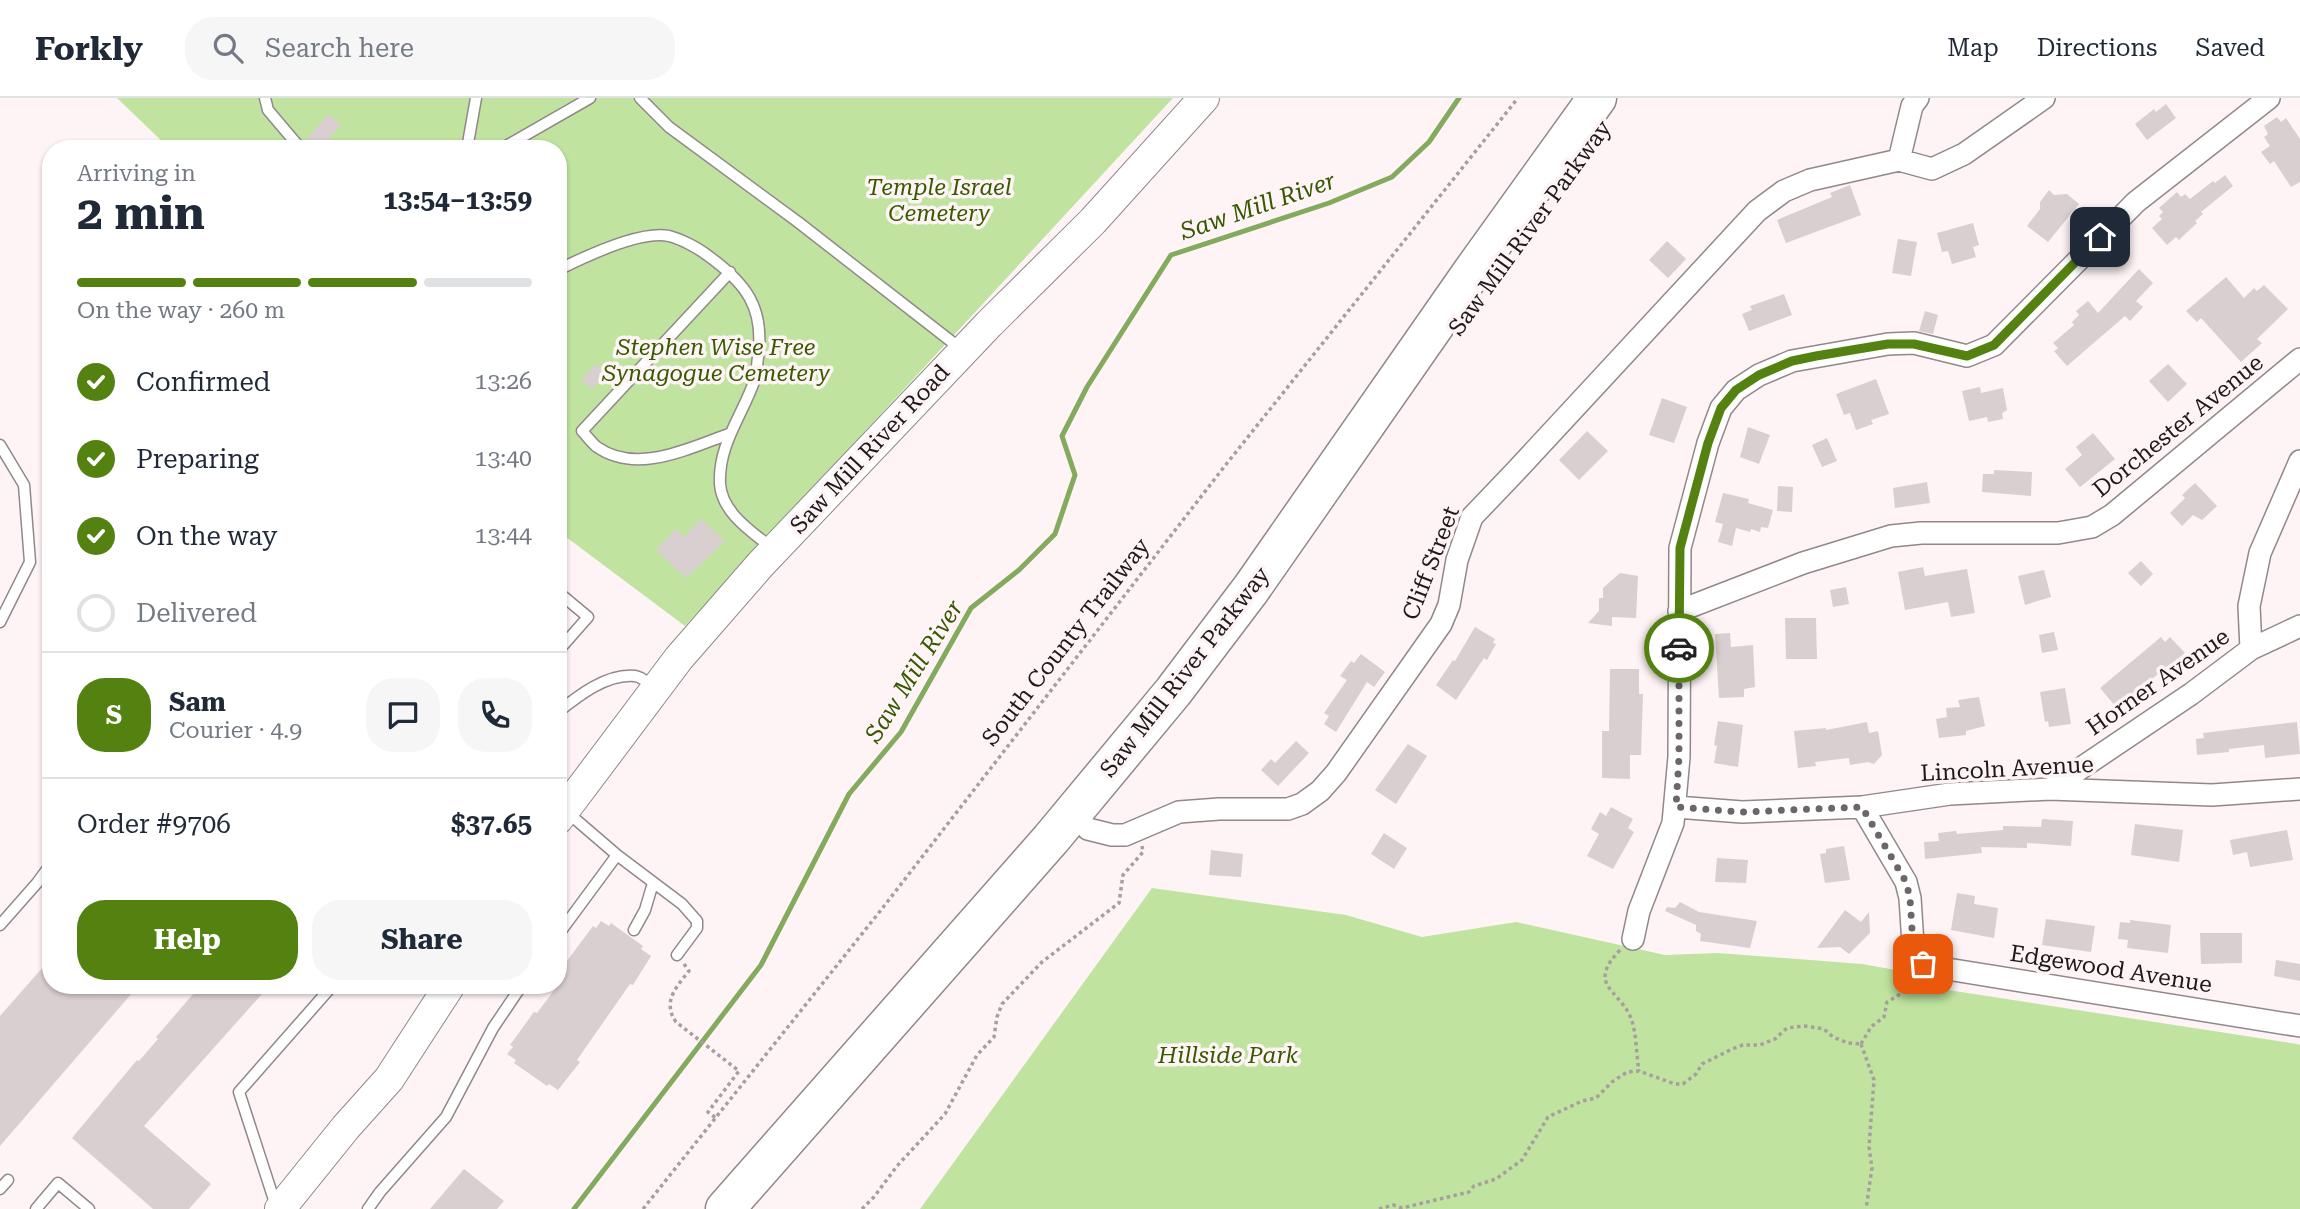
<!DOCTYPE html>
<html lang="en">
<head>
<meta charset="utf-8">
<style>
  body { margin:0; font-family:"Roboto Serif",serif; background:#f6f6f7; color:#1f2937; height:100vh; display:flex; flex-direction:column; font-size:26px; white-space:nowrap }
  * { box-sizing:border-box; margin:0 }
  p { font-size:23px; color:#747a83 }
  .icon { flex:none; width:38px; height:38px; fill:none; stroke:currentColor; stroke-width:2; stroke-linecap:round; stroke-linejoin:round }
  .map { position:relative; flex:1; overflow:hidden }
  .drawer { position:absolute; left:42px; top:42px; width:525px; height:854px; display:flex; flex-direction:column; background:#fff; border-radius:28px; box-shadow:0 2px 5px #0004 }
  .drawer>* { flex:none }
  .pin { position:absolute; display:grid; place-items:center; width:60px; height:60px; color:#fff; margin:-30px; border-radius:14px; box-shadow:0 4px 10px #0006 }
  .courier { position:absolute; display:grid; place-items:center; width:70px; height:70px; margin:-35px; border:5px solid #548211; border-radius:50%; background:#fff; color:#222; box-shadow:0 2px 9px #0007 }
  .headline em { font-style:normal; font-weight:700 }
  .headline div { display:flex; flex-direction:column-reverse }
  .headline { display:flex; align-items:center; justify-content:space-between; height:119px; padding:0 35px }
  h1 { font-size:46px; font-weight:700; line-height:52px }
  .bar { display:grid; grid-template-columns:repeat(4,1fr); gap:10px 7px; align-content:center; height:84px; padding:0 35px }
  .bar i { height:9px; border-radius:5px; background:#e0e1e3 }
  .bar .selected { background:#548211 }
  .bar p { grid-column:span 4 }
  .line { display:flex; align-items:center; gap:18px; padding:0 35px; border-top:2px solid #e0e1e3 }
  .line div { flex:1 }
  .round { display:grid; place-items:center; flex:none; width:74px; height:74px; border-radius:28px; background:#f6f6f7 }
  ol { padding:0 35px; list-style:none }
  li { display:flex; align-items:center; gap:21px; height:77px }
  li p { margin-inline-start:auto }
  li .icon { padding:7px; border-radius:50%; background:#548211; color:#fff; stroke-width:4 }
  li:last-child { color:#747a83 }
  li i { width:38px; height:38px; border:4px solid #e0e1e3; border-radius:50% }
  .action { display:flex; gap:14px; margin-top:auto; padding:14px 35px }
  .action a { flex:1; height:80px; border-radius:28px; background:#548211; color:#fff; font-size:28px; font-weight:700; line-height:80px; text-align:center }
  .action a+a { background:#f6f6f7; color:#1f2937 }
  header { display:flex; align-items:center; gap:42px; box-sizing:border-box; height:98px; padding:0 35px; background:#fff; border-bottom:2px solid #e0e1e3 }
  header strong { font-size:33px }
  nav { display:flex; gap:38px; margin-inline-start:auto; font-size:24px }
  .search { width:490px; height:63px; background:#f6f6f7; display:flex; align-items:center; gap:18px; box-sizing:border-box; padding:0 24px; border-radius:28px; color:#747a83; font-size:26px }
  .map>svg:first-child { display:block }
</style>
</head>
<body>
<header>
<strong>Forkly</strong>
<div class="search"><svg class="icon" aria-label="search" viewBox="0 0 24 24"><circle cx="10" cy="10" r="6"/><path d="M15 15l6 6"/></svg>Search here</div>
<nav><a>Map</a><a>Directions</a><a>Saved</a></nav>
</header>
<div class="map">
<svg width="2300" height="1111" viewBox="0 0 2300 1111">
  <rect width="100%" height="100%" fill="#fef3f5"/>
  <path fill="#c0e4a0" d="M117,0H1173L685,528L558,433V51H170Z
    M1152,790L1346,817L1422,839L1516,824L1665,857L1718,855L1862,866L1896,872V884L2297,946L2300,947V1111H920Z"/>
  <g fill="none" stroke-linecap="round" stroke-linejoin="round">
    <path stroke="#83aa5d" stroke-width="5" d="M574,1111L761,867L849,696L901,634L971,510L1019,472L1055,436L1075,377L1062,338L1087,289L1171,157L1329,105L1392,79L1429,44L1459,0"/>
  </g>
  <path fill="#dacfd0" d="M2166,6L2176,20L2147,42L2135,26L2154,11L2156,14Z
    M329,16L341,27L327,43L309,50L305,43Z
    M2277,19L2281,24L2286,20L2300,41V84L2291,89L2274,63L2270,66L2261,54L2270,48L2264,39L2268,36L2264,28Z
    M2225,77L2233,88L2201,114L2203,116L2195,123L2197,125L2179,142L2176,139L2167,147L2152,130L2162,121L2159,118L2163,114L2159,110L2177,94L2181,99L2185,96L2190,101L2213,83L2215,85Z
    M1850,87L1861,117L1786,145L1777,122L1832,99L1830,95Z
    M2049,92L2054,97L2067,96L2079,106L2048,144L2027,128L2040,111V104Z
    M1973,125L1979,147L1973,149L1976,159L1952,166L1948,153L1942,154L1937,135Z
    M1898,141L1917,144L1911,178L1892,175Z
    M1667,143L1686,161L1668,180L1649,162Z
    M2139,171L2153,185L2136,203L2143,209L2130,223L2125,218L2067,268L2054,253L2058,250L2053,245L2074,227L2072,224L2079,217L2076,213L2088,203L2098,215Z
    M2226,179L2244,200L2254,190L2257,193L2264,187L2288,211L2257,241L2262,245L2241,264L2201,220L2197,224L2186,213Z
    M1784,196L1792,217L1749,233L1742,216L1752,212L1750,208Z
    M1925,213L1938,217L1933,236L1919,233Z
    M596,266L606,275L592,291L581,282Z
    M2168,266L2187,286L2168,304L2149,283Z
    M1876,281L1889,316L1871,322L1873,326L1856,332L1850,315L1844,317L1836,296Z
    M1980,289L1981,295L2003,290L2007,312L2002,315L2003,321L1988,324L1987,319L1969,323L1962,293Z
    M1662,300L1687,309L1674,345L1649,337Z
    M1748,329L1770,337L1759,366L1740,359Z
    M1587,333L1608,353L1579,382L1559,362Z
    M2093,335L2115,361L2080,389L2065,371L2082,357L2076,349Z
    M1827,340L1837,363L1822,369L1812,347Z
    M1994,372L2032,374L2031,398L1982,394L1983,376H1994Z
    M1927,384L1930,405L1895,410L1893,390Z
    M2195,385L2217,408L2202,422L2193,417L2182,428L2170,415L2185,400L2182,397Z
    M1778,388L1793,389L1792,414L1777,413Z
    M1723,395L1749,401L1748,405L1773,412L1768,430L1761,429L1760,434L1751,431L1750,434L1736,430L1732,448L1718,444L1723,426L1715,424Z
    M701,421L725,443L686,480L656,452L676,431L684,439Z
    M2141,463L2153,476L2141,488L2128,475Z
    M1923,469L1925,478L1967,471L1975,515L1951,519L1948,504L1905,512L1898,474Z
    M2044,472L2051,499L2025,507L2018,478Z
    M1620,475L1638,478L1636,520L1612,519V528L1588,525L1599,513V500H1603V490Z
    M1846,489L1849,506L1833,509L1830,492Z
    M1785,520H1816L1817,561H1786Z
    M1475,529L1495,541L1493,545L1496,546L1487,562L1484,560L1456,602L1436,587L1453,562L1455,563Z
    M2054,534L2058,552L2042,555L2039,537Z
    M1730,535L1731,549L1753,547L1755,589L1744,591V599L1719,600L1715,536Z
    M2161,539L2165,544L2170,539L2185,555L2116,609L2100,590Z
    M1361,556L1385,574L1374,589L1367,584L1336,634L1324,626L1329,618L1324,615L1347,582L1340,578L1351,563L1354,565Z
    M1610,571H1639V596H1643L1641,657H1630V681L1602,680V633H1609Z
    M2065,590L2071,626L2049,629L2048,623L2045,624L2040,594Z
    M1979,599L1985,628L1966,633V637L1939,640L1936,621L1947,619L1946,610L1960,609L1958,602Z
    M1718,623L1743,627L1738,669L1714,665L1717,648L1714,647Z
    M1867,624L1869,635L1878,633L1882,657L1874,666L1868,664L1850,667L1849,660L1815,664L1816,668L1798,670L1794,633L1826,630V632Z
    M2297,624L2300,656L2265,660L2264,647L2229,651V654L2197,657L2196,641L2204,640L2203,635Z
    M1296,643L1309,655L1278,688L1261,672L1271,661L1275,665Z
    M1408,646L1427,658L1396,706L1375,692Z
    M1611,709L1633,721L1628,730L1634,734L1613,771L1587,758L1599,736L1591,731L1600,714L1606,718Z
    M2042,721L2073,723L2071,748L2027,745V750L1981,749L1982,755L1925,761L1924,744L1939,743L1938,735L1956,733L1957,736L2003,732V728L2041,729Z
    M2135,726L2183,732L2179,764L2131,757Z
    M2287,732L2293,762L2250,769L2247,754L2233,757L2230,742Z
    M1384,735L1407,750L1394,771L1371,756Z
    M1844,748L1850,782L1825,785L1820,756L1826,755V751Z
    M1211,752L1243,756L1241,779L1209,777Z
    M1717,760L1748,762L1746,785L1715,784Z
    M1957,795L1975,798L1974,806L1998,810L1994,840L1951,832Z
    M1680,804L1699,814L1757,823L1750,850L1700,843L1701,836L1696,833V827L1665,813L1667,809L1675,810Z
    M1845,812L1861,824L1869,814L1870,835L1849,856L1840,849L1817,850Z
    M2046,821L2095,828L2091,854L2042,847Z
    M2130,822L2171,827L2168,855L2127,850L2128,842L2118,841L2120,824L2130,825Z
    M601,823L609,828L611,825L643,848L641,851L651,858L633,887L630,886L577,962L580,964L558,992L549,986L547,988L514,965L516,962L507,956L513,949L510,947L534,914L537,915L558,887V875L593,828L596,830Z
    M2200,835H2242V865L2201,866Z
    M51,860V887H139L0,1048V918Z
    M2276,862L2300,866V883L2274,878Z
    M201,887H270L144,1028L211,1086L189,1111H153L72,1040L137,962L139,963L158,941L156,939Z
    M464,1071L504,1103L497,1111H430Z"/>
  <g fill="none" stroke-linecap="round" stroke-linejoin="round">
    <g stroke="#928889" stroke-width="13">
      <path id="lane" d="M265,0L268,12L301,51
        M640,0L669,29L798,124L961,251
        M467,51L476,0
        M501,51L590,0
        M558,172C584,159 640,132 669,138C681,141 698,150 707,157C746,185 765,210 758,259C757,266 757,274 755,281C743,317 718,346 720,386C722,415 752,434 772,450
        M729,336C689,350 637,377 597,349C592,345 587,338 582,333L730,174
        M0,347L24,387L30,464L0,524
        M558,494L588,519L558,553
        M558,614C578,598 607,575 635,578C642,579 648,585 654,589
        M617,757L682,806L697,823V830L677,857
        M0,827L37,785L51,766
        M634,832L645,812L653,785
        M558,837L617,757L567,714
        M0,1091L8,1082
        M276,1108L239,994L333,887
        M36,1111L58,1085L89,1111
        M368,1111L380,1094L446,1019L493,930L522,887"/>
    </g>
    <g stroke="#928889" stroke-width="24">
      <path id="street" d="M1918,0L1912,8L1899,62L1932,71L1964,56L2044,0
        M1679,513L1803,465L1891,438L1921,435H2058L2092,429L2112,417L2300,261
        M2251,551L2249,508L2260,455L2300,363
        M2050,691L2191,596L2251,551L2300,528
        M1676,709L1742,714L1862,709L1950,696L2050,691L2212,697L2300,691
        M1862,709L1906,784L1910,800L1914,862L1935,869L2300,928
        M1088,731L1112,737H1125L1179,714L1219,711H1288L1302,706L1320,693L1336,675L1441,526L1449,507L1457,462L1472,419L1515,374L1757,113L1784,93L1810,82L1899,62
        M1633,841L1639,813L1673,725L1679,659L1680,450L1708,345L1721,310L1736,292L1759,277L1792,263L1888,246L1914,245L1967,258L1994,247L2136,104L2269,0"/>
    </g>
    <g stroke="#928889" stroke-width="32">
      <path id="secondary" d="M558,721L679,560L760,467L989,226L1093,123L1204,0
        M280,1111L346,1029L389,981L450,887"/>
    </g>
    <g stroke="#928889" stroke-width="41">
      <path id="highway" d="M725,1111L1051,741L1173,594L1251,491L1472,174L1597,0"/>
    </g>
    <path stroke="#a69e9f" stroke-width="3.5" stroke-dasharray="3.5 3.5" stroke-linecap="butt" d="M1620,852C1587,887 1617,890 1630,918C1637,934 1636,956 1639,973
      M684,866L689,873C676,889 662,904 676,924L739,973L708,1014L716,1020
      M1861,946L1874,982L1869,1049L1872,1070L1866,1111
      M1861,946L1871,929L1884,919L1887,904L1904,894L1916,881
      M643,1111L881,812L1224,369L1518,0
      M862,1111L874,1099L897,1068L945,1016L977,957L994,939L997,919L1002,906L1042,864L1119,805L1123,777L1143,754L1142,748
      M1379,1111L1393,1107L1402,1110L1448,1099L1469,1094L1474,1088L1496,1081L1522,1062L1548,1019L1582,1003L1596,1000L1612,984L1627,974L1639,973L1675,986H1683L1696,976L1702,966L1732,951L1743,947H1760L1775,941L1787,930L1804,928L1824,931L1833,939L1848,945L1861,946"/>
    <use href="#lane" stroke="#fff" stroke-width="10"/>
    <use href="#street" stroke="#fff" stroke-width="21"/>
    <use href="#secondary" stroke="#fff" stroke-width="30"/>
    <use href="#highway" stroke="#fff" stroke-width="38"/>
  </g>
  <g fill="none" stroke-linecap="round" stroke-linejoin="round">
    <path stroke="#6c6667" stroke-width="7" stroke-dasharray="0 12.6" d="M1679,550V659L1676,709L1742,714L1862,709L1906,784L1910,800L1914,862L1923,866"/>
    <path stroke="#548211" stroke-width="9" d="M1679,550L1680,450L1708,345L1721,310L1736,292L1759,277L1792,263L1816,258L1888,246H1914L1967,258L1994,247L2100,139"/>
  </g>
  <g text-anchor="middle" dominant-baseline="central" stroke-width="7" stroke-linejoin="round" paint-order="stroke">
    <g font-size="23" font-style="italic" fill="#375a01" stroke="#fef3f5">
      <text x="939" y="89">Temple Israel<tspan x="939" dy="26">Cemetery</tspan></text>
      <text x="716" y="249">Stephen Wise Free<tspan x="716" dy="26">Synagogue Cemetery</tspan></text>
      <text x="1228" y="957">Hillside Park</text>
    </g>
    <g font-size="23" fill="#1e1a1b" stroke="#fef3f5">
      <text transform="translate(1530 130) rotate(-54)">Saw Mill River Parkway</text>
      <text transform="translate(2178 328) rotate(-39)">Dorchester Avenue</text>
      <text transform="translate(870 351) rotate(-47)">Saw Mill River Road</text>
      <text transform="translate(1431 465) rotate(-69)">Cliff Street</text>
      <text transform="translate(1066 544) rotate(-52)">South County Trailway</text>
      <text transform="translate(1185 574) rotate(-52)">Saw Mill River Parkway</text>
      <text transform="translate(2158 584) rotate(-35)">Horner Avenue</text>
      <text transform="translate(2007 671) rotate(-3)">Lincoln Avenue</text>
      <text transform="translate(2111 871) rotate(9)">Edgewood Avenue</text>
    </g>
    <g font-size="24" font-style="italic" fill="#355800" stroke="#fef3f5">
      <text transform="translate(1258 108) rotate(-19)">Saw Mill River</text>
      <text transform="translate(914 573) rotate(-58)">Saw Mill River</text>
    </g>
  </g>
</svg>
<div class="pin" style="left:1923px;top:866px;background:#ea580c"><svg class="icon" aria-label="bag" viewBox="0 0 24 24"><path d="M5 8h14l-1 12H6zM9 8a3 3 0 0 1 6 0"/></svg></div>
<div class="pin" style="left:2100px;top:139px;background:#1f2937"><svg class="icon" aria-label="home" viewBox="0 0 24 24"><path d="M3 11l9-7 9 7M6 9v11h12V9"/></svg></div>
<div class="courier" style="left:1679px;top:550px"><svg class="icon" aria-label="car" viewBox="0 0 24 24"><path d="M5 17H2v-5l4-1 3-4h7l3 4 3 1v5h-3M9 17h6M6 11h13"/><circle cx="7" cy="17" r="2"/><circle cx="17" cy="17" r="2"/></svg></div>
<section class="drawer">
<div class="headline"><div><h1>2 min</h1><p>Arriving in</p></div><em>13:54–13:59</em></div>
<div class="bar"><i class="selected"></i><i class="selected"></i><i class="selected"></i><i></i><p>On the way · 260 m</p></div>
<ol>
<li><svg class="icon" aria-label="check" viewBox="0 0 24 24"><path d="M5 12l5 5 9-10"/></svg>Confirmed<p>13:26</p></li>
<li><svg class="icon" aria-label="check" viewBox="0 0 24 24"><path d="M5 12l5 5 9-10"/></svg>Preparing<p>13:40</p></li>
<li><svg class="icon" aria-label="check" viewBox="0 0 24 24"><path d="M5 12l5 5 9-10"/></svg>On the way<p>13:44</p></li>
<li><i></i>Delivered</li>
</ol>
<div class="line" style="height:126px"><b class="round" style="background:#548211;color:#fff">S</b><div><b>Sam</b><p>Courier · 4.9</p></div><a class="round"><svg class="icon" aria-label="chat" viewBox="0 0 24 24"><path d="M4 5h16v11H9l-5 4z"/></svg></a><a class="round"><svg class="icon" aria-label="phone" viewBox="0 0 24 24"><path d="M5 4h4l2 5-3 2q2 4 5 5l2-3 5 2v4C11 20 4 13 5 4z"/></svg></a></div>
<div class="line" style="height:91px"><div>Order #9706</div><b>$37.65</b></div>
<div class="action"><a>Help</a><a>Share</a></div>
</section>
</div>
</body>
</html>
